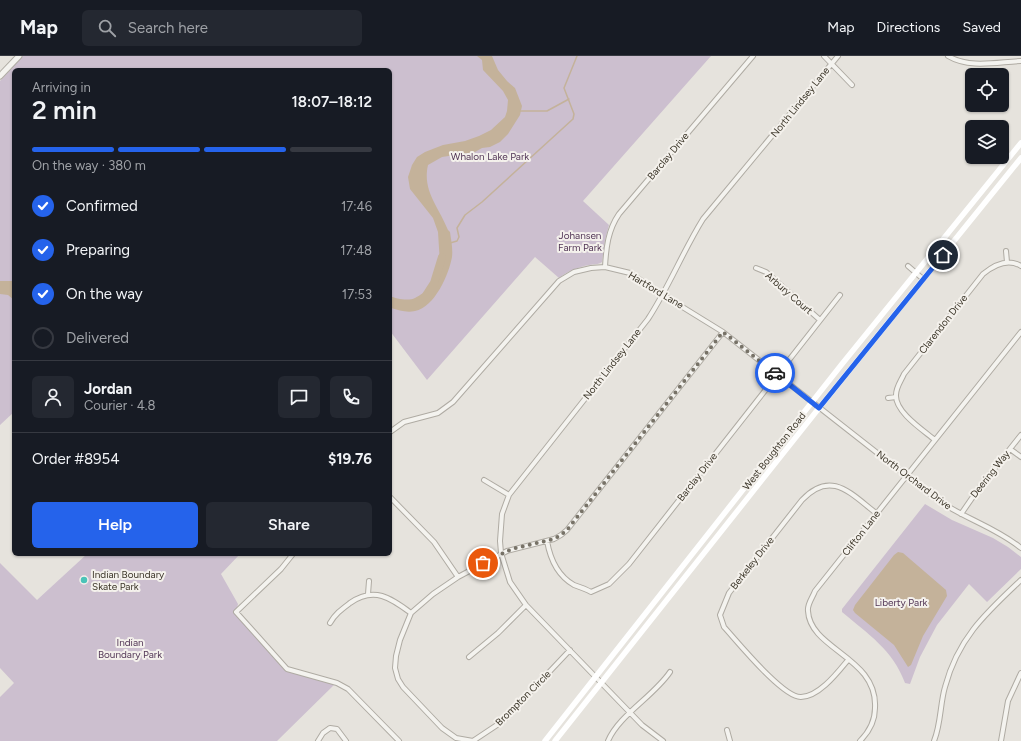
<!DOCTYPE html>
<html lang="en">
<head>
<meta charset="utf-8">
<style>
  body { margin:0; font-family:Figtree,sans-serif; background:#242831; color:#f1f3f6; height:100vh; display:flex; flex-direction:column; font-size:15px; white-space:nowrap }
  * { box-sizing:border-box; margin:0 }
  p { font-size:13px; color:#9ea1a6 }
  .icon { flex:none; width:22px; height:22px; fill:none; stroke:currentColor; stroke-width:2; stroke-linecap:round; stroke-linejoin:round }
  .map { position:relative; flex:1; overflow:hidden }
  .side { position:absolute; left:12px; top:12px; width:380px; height:488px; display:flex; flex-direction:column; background:#171b24; border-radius:6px; box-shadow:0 1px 3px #0004 }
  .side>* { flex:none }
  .fabs { position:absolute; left:965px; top:12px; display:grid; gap:8px }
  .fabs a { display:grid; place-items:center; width:44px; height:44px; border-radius:6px; background:#171b24; box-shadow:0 1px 3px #0004; font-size:20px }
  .pin { position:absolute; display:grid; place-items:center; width:34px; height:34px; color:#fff; margin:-17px; border:2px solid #fff; border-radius:50%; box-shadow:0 1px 4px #0007 }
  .courier { position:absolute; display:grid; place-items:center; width:40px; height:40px; margin:-20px; border:3px solid #2563eb; border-radius:50%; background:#fff; color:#222; box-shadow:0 1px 5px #0007 }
  .headline em { font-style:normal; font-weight:600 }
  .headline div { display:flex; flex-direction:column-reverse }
  .headline { display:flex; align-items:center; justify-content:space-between; height:68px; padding:0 20px }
  h1 { font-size:26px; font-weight:600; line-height:30px }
  .bar { display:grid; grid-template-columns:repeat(4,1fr); gap:6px 4px; align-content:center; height:48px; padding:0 20px }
  .bar i { height:5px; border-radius:3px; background:#363941 }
  .bar .current { background:#2563eb }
  .bar p { grid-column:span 4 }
  .line { display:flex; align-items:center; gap:10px; padding:0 20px; border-top:1px solid #363941 }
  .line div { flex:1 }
  .round { display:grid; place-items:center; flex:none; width:42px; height:42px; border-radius:6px; background:#242831 }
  ol { padding:0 20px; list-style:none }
  li { display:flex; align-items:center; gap:12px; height:44px }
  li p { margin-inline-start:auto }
  li .icon { padding:4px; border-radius:50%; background:#2563eb; color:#fff; stroke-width:4 }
  li:last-child { color:#9ea1a6 }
  li i { width:22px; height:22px; border:2px solid #363941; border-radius:50% }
  .action { display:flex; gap:8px; margin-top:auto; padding:8px 20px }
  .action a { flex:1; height:46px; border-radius:6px; background:#2563eb; color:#fff; font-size:16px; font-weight:600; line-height:46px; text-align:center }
  .action a+a { background:#242831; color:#f1f3f6 }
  header { display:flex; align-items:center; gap:24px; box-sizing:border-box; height:56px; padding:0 20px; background:#171b24; border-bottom:1px solid #363941 }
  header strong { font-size:19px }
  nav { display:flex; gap:22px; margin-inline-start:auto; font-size:14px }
  .search { width:280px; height:36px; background:#242831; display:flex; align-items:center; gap:10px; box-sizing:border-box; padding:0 14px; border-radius:6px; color:#9ea1a6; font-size:15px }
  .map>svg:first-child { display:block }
</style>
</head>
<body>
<header>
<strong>Map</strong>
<div class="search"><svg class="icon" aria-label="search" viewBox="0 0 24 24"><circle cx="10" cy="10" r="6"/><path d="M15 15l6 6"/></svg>Search here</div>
<nav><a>Map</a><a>Directions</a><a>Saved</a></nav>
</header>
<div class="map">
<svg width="1021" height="685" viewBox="0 0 1021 685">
  <rect width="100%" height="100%" fill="#e6e3dd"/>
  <path fill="#ccbfcf" d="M23,0H711L583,145L609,169L605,184L602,206C598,209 594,208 589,209C578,211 568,215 559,222L535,201L427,324L390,275V14H14V356L0,369V25Z
    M925,448L952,464L993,482L1008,491L1021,501V513L987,546L969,528L937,569L920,601L910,628L905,627C893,594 868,578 842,556V553Z
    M87,498H240L221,518L238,548L236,556L260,580L288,611L337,626L277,685H0V641L14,627L0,612V507L37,544Z"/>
  <path fill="#c4b29a" d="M477,0H492L498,14L507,25L515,32L522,50L520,59L508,78L500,86L490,91L482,92L475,96L442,101L428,109C422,135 439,151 448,174L450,176C451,184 453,192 452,201C449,218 435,251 415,255C406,257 399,254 391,252L390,240C396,243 409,245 415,242C421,239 424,235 430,235L440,208L438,176L433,162L410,133L408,121L412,109L417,101L425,96L443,89L465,85L479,80L491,74L505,61L507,55L508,44L503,35L483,14L482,4Z
    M0,225H12L14,227V244L8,239L0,238Z
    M898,496L903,497L946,534L947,540L923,580L911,609L908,611L894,589L855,557L853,554L855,549L894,499Z"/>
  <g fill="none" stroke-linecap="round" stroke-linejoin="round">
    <path stroke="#c4b29a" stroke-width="1.5" d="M520,55H547L569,43
      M450,187L457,185L459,181L457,172L465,159L482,146L573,63L574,58L564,32L577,0"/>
    <path stroke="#c4b29a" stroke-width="8" d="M425,241L434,227L442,201"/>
    <g stroke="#afaba3" stroke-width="6">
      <path id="minor" d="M824,0L852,29
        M948,0C970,13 997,6 1021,5
        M1006,195L1007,206
        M908,210L923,223
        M605,211C606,192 608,174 619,158L753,0
        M756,212L766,216L820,264
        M888,342L896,341
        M390,376L404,366L438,357L453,346L559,225L574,216L591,212L605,211L630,217L663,239L723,276L936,443C963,462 995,471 1021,492
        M935,384C923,374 895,356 896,339C896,331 901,325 904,318L983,218C994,209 1008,202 1021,210
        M1010,393L1021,401
        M484,424L509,439
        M390,441L434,486L458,521
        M961,458L979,432L1021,379
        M547,485C550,502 558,520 574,529C580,531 586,533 591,536L609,528L629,508L840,239
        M293,498L281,513L236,556L287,613L337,627L348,633L399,685
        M368,538L369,525
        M330,567C335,558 342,553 350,547C374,530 391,542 411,557
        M570,594L503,665L473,685L456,682L442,672L403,631L398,623L395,612L396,600L400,584L411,557L433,538L458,521L507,495L554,483L561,479L567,474L723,276
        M469,601L498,577L526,549
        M848,604C838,616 819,641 801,641C783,642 737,585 724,571L720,559L729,537L802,444C831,413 851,438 876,457
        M727,674L730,685
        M318,685L323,677L330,672L337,673L346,685
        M608,685C619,659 654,640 670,616
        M663,685L642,669L526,549L510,526L501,497L500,485L502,458L509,439L648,263C669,231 683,195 703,163L838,0
        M860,685C869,676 875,665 875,652C878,601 810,594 808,555C807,548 813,541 815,535L1021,276
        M934,685C941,668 940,648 945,631C958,582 986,557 1021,524
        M1001,685L1008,645L1021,617"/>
    </g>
    <g stroke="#afaba3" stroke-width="7">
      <path id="tertiary" d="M0,20L19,0"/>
    </g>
    <use href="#minor" stroke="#f4f3ef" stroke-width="4"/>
    <use href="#tertiary" stroke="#f4f3ef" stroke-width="5"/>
    <path stroke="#fff" stroke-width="5.5" d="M545,685L842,308L1021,87
      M555,685L819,352L1021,102"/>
  </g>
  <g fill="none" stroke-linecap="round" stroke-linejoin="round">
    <path stroke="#777267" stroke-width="4" stroke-dasharray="0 7.2" d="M483,507L512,493L554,483L561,479L567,474L723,276L775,317"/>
    <path stroke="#2563eb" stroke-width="5" d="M775,317L819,352L943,199"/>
  </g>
  <circle fill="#4ac3b8" stroke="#f4f1ec" stroke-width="1.5" cx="84" cy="524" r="4"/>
  <g text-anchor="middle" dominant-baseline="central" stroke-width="4" stroke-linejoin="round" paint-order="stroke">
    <g font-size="10" fill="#3b3528" stroke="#f4f1ec">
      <text transform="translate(800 46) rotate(-51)">North Lindsey Lane</text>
      <text transform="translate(668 100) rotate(-50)">Barclay Drive</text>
      <text transform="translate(656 234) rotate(31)">Hartford Lane</text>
      <text transform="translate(789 237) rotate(41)">Arbury Court</text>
      <text transform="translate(943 268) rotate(-52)">Clarendon Drive</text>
      <text transform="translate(612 308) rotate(-52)">North Lindsey Lane</text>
      <text transform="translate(774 395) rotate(-52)">West Boughton Road</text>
      <text transform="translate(990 418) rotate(-52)">Deering Way</text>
      <text transform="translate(697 421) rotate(-52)">Barclay Drive</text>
      <text transform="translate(914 424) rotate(37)">North Orchard Drive</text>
      <text transform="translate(861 477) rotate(-52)">Clifton Lane</text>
      <text transform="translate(752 507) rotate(-52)">Berkeley Drive</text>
      <text transform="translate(523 642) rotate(-45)">Brompton Circle</text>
    </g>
    <g font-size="10" fill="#523656" stroke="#f4f1ec">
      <text x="490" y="100">Whalon Lake Park</text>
      <text x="580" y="179">Johansen<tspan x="580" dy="12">Farm Park</tspan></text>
      <text x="901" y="546">Liberty Park</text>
      <text x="130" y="586">Indian<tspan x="130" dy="12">Boundary Park</tspan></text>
    </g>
    <g font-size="10" fill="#3b3528" stroke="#f4f1ec" text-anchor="start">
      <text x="92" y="518">Indian Boundary<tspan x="92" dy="12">Skate Park</tspan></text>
    </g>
  </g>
</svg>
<div class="fabs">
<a><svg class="icon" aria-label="locate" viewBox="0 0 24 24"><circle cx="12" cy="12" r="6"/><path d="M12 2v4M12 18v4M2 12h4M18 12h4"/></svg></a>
<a><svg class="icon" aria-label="layers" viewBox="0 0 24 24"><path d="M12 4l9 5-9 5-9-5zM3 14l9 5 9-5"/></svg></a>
</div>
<div class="pin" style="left:483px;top:507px;background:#ea580c"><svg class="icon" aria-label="bag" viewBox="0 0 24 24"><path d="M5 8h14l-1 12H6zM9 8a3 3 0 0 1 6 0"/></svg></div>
<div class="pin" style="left:943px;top:199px;background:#1f2937"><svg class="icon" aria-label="home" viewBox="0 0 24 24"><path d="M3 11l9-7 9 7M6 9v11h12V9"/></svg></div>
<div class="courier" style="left:775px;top:317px"><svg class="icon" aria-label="car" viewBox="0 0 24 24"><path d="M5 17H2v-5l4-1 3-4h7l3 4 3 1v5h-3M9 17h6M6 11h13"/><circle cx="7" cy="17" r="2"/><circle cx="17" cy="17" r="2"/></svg></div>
<section class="side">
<div class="headline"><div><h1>2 min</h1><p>Arriving in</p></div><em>18:07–18:12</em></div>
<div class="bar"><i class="current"></i><i class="current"></i><i class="current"></i><i></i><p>On the way · 380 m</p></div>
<ol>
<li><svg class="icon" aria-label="check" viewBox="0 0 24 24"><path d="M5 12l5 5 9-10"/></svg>Confirmed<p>17:46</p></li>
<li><svg class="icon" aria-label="check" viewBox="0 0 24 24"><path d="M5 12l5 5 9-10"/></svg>Preparing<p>17:48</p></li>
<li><svg class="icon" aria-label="check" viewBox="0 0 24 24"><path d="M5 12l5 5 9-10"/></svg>On the way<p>17:53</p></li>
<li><i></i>Delivered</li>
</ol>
<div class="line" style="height:72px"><a class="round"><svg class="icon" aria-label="person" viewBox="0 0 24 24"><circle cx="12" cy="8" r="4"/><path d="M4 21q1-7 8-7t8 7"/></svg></a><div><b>Jordan</b><p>Courier · 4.8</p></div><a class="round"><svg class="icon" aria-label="chat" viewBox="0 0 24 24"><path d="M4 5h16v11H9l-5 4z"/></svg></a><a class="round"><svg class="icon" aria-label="phone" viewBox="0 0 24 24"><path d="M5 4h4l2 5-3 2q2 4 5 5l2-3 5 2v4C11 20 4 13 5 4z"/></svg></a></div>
<div class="line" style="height:52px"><div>Order #8954</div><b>$19.76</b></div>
<div class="action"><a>Help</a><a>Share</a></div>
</section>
</div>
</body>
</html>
